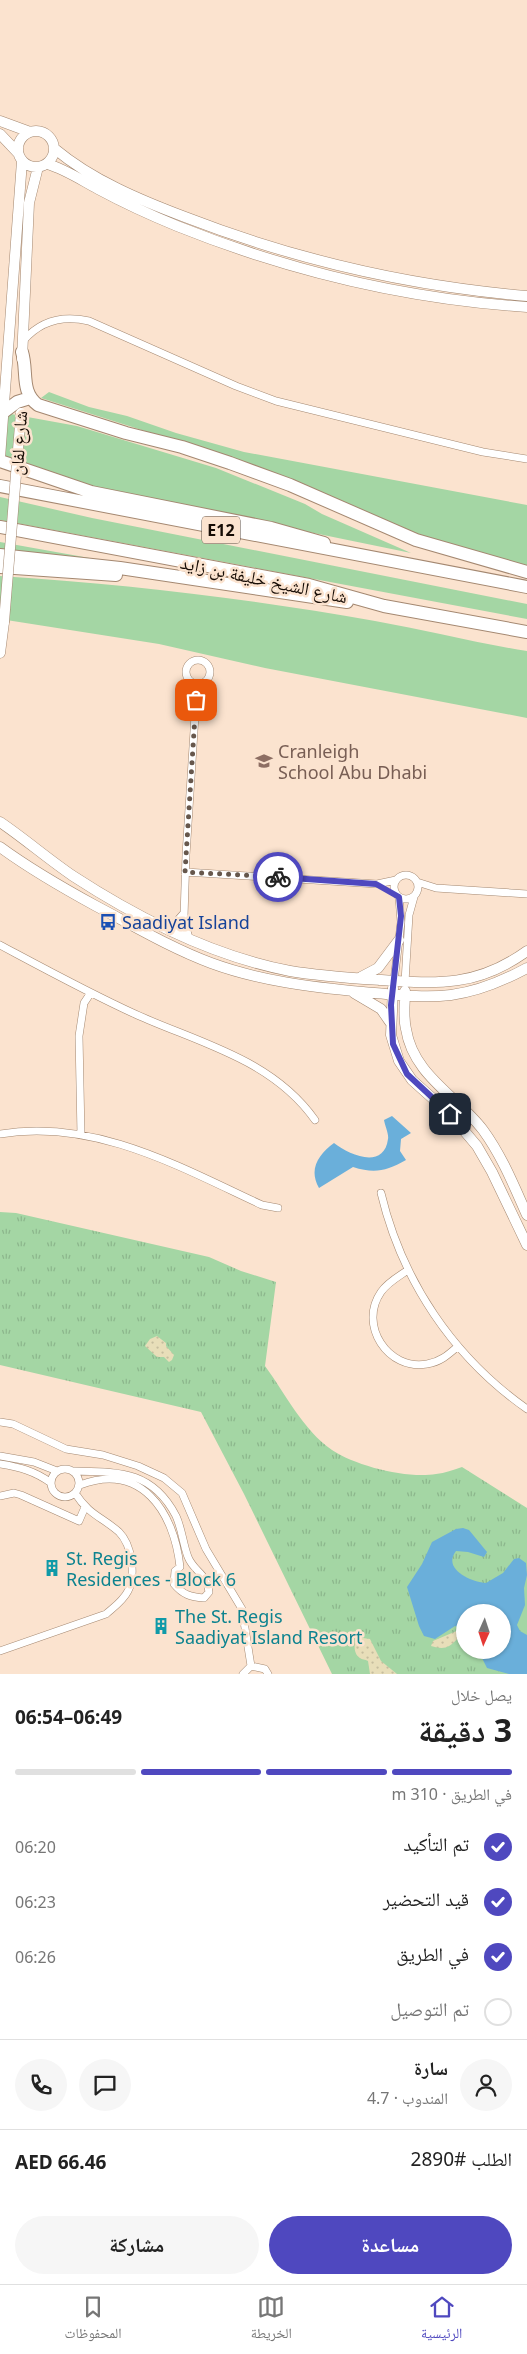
<!DOCTYPE html>
<html lang="ar">
<head>
<meta charset="utf-8">
<style>
  body { margin:0; font-family:"Noto Sans","Noto Naskh Arabic",sans-serif; background:#f6f6f6; color:#222; direction:rtl; height:100vh; display:flex; flex-direction:column; font-size:19px; white-space:nowrap }
  * { box-sizing:border-box; margin:0 }
  p { font-size:16px; color:#767676 }
  .icon { flex:none; width:28px; height:28px; fill:none; stroke:currentColor; stroke-width:2; stroke-linecap:round; stroke-linejoin:round }
  .map { position:relative; height:1674px; overflow:hidden; direction:ltr }
  .side { display:flex; flex-direction:column; background:#fff; flex:1 }
  .side>* { flex:none }
  .needle { width:32px; rotate:183deg }
  .fabs { position:absolute; left:456px; top:1604px; display:grid; gap:10px }
  .fabs a { display:grid; place-items:center; width:55px; height:55px; border-radius:50%; background:#fff; box-shadow:0 1px 4px #0004; font-size:25px }
  .pin { position:absolute; display:grid; place-items:center; width:42px; height:42px; color:#fff; margin:-21px; border-radius:10px; box-shadow:0 2px 8px #0006 }
  .courier { position:absolute; display:grid; place-items:center; width:50px; height:50px; margin:-25px; border:4px solid #4f48bf; border-radius:50%; background:#fff; color:#222; box-shadow:0 1px 6px #0007 }
  .summary em { font-style:normal; font-weight:700 }
  .summary div { display:flex; flex-direction:column-reverse }
  .summary { display:flex; align-items:center; justify-content:space-between; height:85px; padding:0 15px }
  h1 { font-size:32px; font-weight:700; line-height:38px }
  .bar { display:grid; grid-template-columns:repeat(4,1fr); gap:8px 5px; align-content:center; height:60px; padding:0 15px }
  .bar i { height:6px; border-radius:4px; background:#e0e0e0 }
  .bar .current { background:#4f48bf }
  .bar p { grid-column:span 4 }
  .line { display:flex; align-items:center; gap:12px; padding:0 15px; border-top:1px solid #e0e0e0 }
  .line div { flex:1 }
  .round { display:grid; place-items:center; flex:none; width:52px; height:52px; border-radius:26px; background:#f6f6f6 }
  ol { padding:0 15px; list-style:none }
  li { display:flex; align-items:center; gap:15px; height:55px }
  li p { margin-inline-start:auto }
  li .icon { padding:5px; border-radius:50%; background:#4f48bf; color:#fff; stroke-width:4 }
  li:last-child { color:#767676 }
  li i { width:28px; height:28px; border:2px solid #e0e0e0; border-radius:50% }
  .cta { display:flex; gap:10px; margin-top:auto; padding:10px 15px }
  .cta a { flex:1; height:58px; border-radius:30px; background:#4f48bf; color:#fff; font-size:20px; font-weight:700; line-height:58px; text-align:center }
  .cta a+a { background:#f6f6f6; color:#222 }
  .tab-bar { display:flex; justify-content:space-around; align-items:center; height:70px; border-top:1px solid #e0e0e0; background:#fff; font-size:14px; color:#767676 }
  .tab-bar a { display:grid; justify-items:center; gap:2px }
  .tab-bar .current { color:#4f48bf }
  .map>svg:first-child { display:block }
</style>
</head>
<body>
<div class="map">
<svg width="527" height="1674" viewBox="0 0 527 1674">
  <defs>
    <pattern id="grass-tufts" width="24" height="20" patternUnits="userSpaceOnUse" patternTransform="scale(1.25)"><rect width="24" height="20" fill="#a4d6a4"/><path d="M3 7l-1-3M5 7V3M7 7l1-3M15 17l-1-3M17 17v-4M19 17l1-3" fill="none" stroke="#8cb68c"/></pattern>
    <pattern id="sand-dots" width="8" height="8" patternUnits="userSpaceOnUse" patternTransform="scale(1.25)"><rect width="8" height="8" fill="#e8deb9"/><path d="M2 2h.1M6 6h.1" fill="none" stroke="#c6bd9e" stroke-width="1.8" stroke-linecap="round"/></pattern>
  </defs>
  <rect width="100%" height="100%" fill="#fbe3cf"/>
  <path fill="url(#grass-tufts)" fill-rule="evenodd" d="M0,1212L16,1213L209,1257L241,1271L276,1282L265,1366C285,1393 303,1430 332,1450C356,1466 407,1479 436,1474C445,1473 453,1470 462,1467L527,1508V1674H332L244,1494L201,1412L0,1365ZM465,1612H502V1650H465Z"/>
  <path fill="url(#sand-dots)" d="M157,1336L166,1343V1346L174,1355L172,1360L169,1362L164,1357H157L145,1346L150,1339Z
    M459,1630L465,1632V1643L457,1639C449,1648 444,1650 431,1646L433,1641Z
    M356,1637L370,1639L381,1661L397,1674H370L368,1661C365,1659 362,1660 360,1658C353,1654 354,1642 356,1637Z"/>
  <path fill="#a4d6a4" d="M49,392L89,407L127,416L176,433L244,452L527,505V569L435,543L192,446L41,398Z
    M0,412L77,426L216,468L305,504L322,514L411,553L104,490L0,460Z
    M0,497L92,518L527,604V619L0,520Z
    M0,542L95,559L0,550Z
    M0,576C125,584 251,599 375,621C426,630 476,643 527,651V718L265,668L159,644L0,619Z"/>
  <path fill="#6aafda" d="M392,1116L411,1133L401,1139L400,1151L406,1160C386,1171 375,1174 353,1167L319,1188C308,1169 319,1154 334,1143C349,1155 384,1170 388,1139C389,1134 385,1126 384,1120Z
    M463,1528L469,1530L487,1552L484,1557L468,1552L456,1551C442,1569 471,1582 486,1583L503,1573L514,1559L519,1558L526,1563L527,1575L524,1588L525,1605L517,1625L520,1631L527,1635V1674H509L487,1668L478,1650H502V1612H465V1630L455,1626L435,1639L424,1636L419,1626L407,1587L422,1564L432,1542L456,1529Z"/>
  <g fill="none" stroke-linecap="round" stroke-linejoin="round">
    <g stroke="#a48871" stroke-width="8">
      <path id="street" d="M23,341C40,321 63,315 89,321L236,386L276,401L483,452L527,459
        M186 672a12 12 0 1 1 24 0a12 12 0 1 1-24 0Z
        M185,872L377,884L396,880
        M394 887a12 12 0 1 1 24 0a12 12 0 1 1-24 0Z
        M417,882L436,888L527,894
        M166,928L176,922L184,913
        M189,939L184,917L186,855L196,700L191,682
        M0,945C45,969 89,993 135,1014C199,1043 272,1059 315,1120
        M394,981L401,922L399,897
        M405,982L409,915L414,897
        M0,1134C94,1118 180,1167 262,1205L278,1208
        M81,1135L79,1036L84,1003L90,994
        M381,1193C402,1281 453,1357 527,1409
        M408,1270C398,1277 388,1282 381,1292C358,1325 388,1371 427,1364C440,1362 448,1355 457,1347
        M0,1422L13,1424L66,1449L103,1455L138,1466L164,1478L182,1493L206,1549L242,1609L251,1666
        M0,1456L34,1462L57,1471
        M0,1464C19,1467 35,1471 51,1483
        M51 1483a14 14 0 1 1 28 0a14 14 0 1 1-28 0Z
        M74,1471C118,1472 152,1470 176,1516C182,1529 183,1544 188,1557C194,1572 207,1573 209,1592L204,1598C191,1597 183,1595 174,1584L175,1571L180,1567C174,1511 141,1462 80,1485
        M0,1496L14,1493L21,1495L79,1521L85,1507
        M0,1651L106,1614C114,1607 123,1601 128,1591C136,1575 132,1545 119,1532C102,1517 89,1515 75,1493
        M243,1674L251,1666L265,1669L268,1674"/>
    </g>
    <g stroke="#a48871" stroke-width="11">
      <path id="secondary" d="M0,121L30,132
        M18 149a18 18 0 1 1 36 0a18 18 0 1 1-36 0Z
        M0,134L18,153
        M55,149C92,180 140,200 185,217C296,260 409,286 527,296
        M47,164C65,169 81,180 98,189C124,203 150,215 177,226C289,271 406,299 527,307
        M22,359L29,203L38,167
        M0,458L22,161
        M0,653L4,622
        M0,822C25,839 48,859 73,876C139,919 212,956 290,971C319,976 350,978 380,980C438,984 477,987 527,951
        M0,847C30,869 63,888 96,906C134,926 171,948 211,963C260,981 311,987 363,992C433,998 462,1003 527,968
        M361,977L378,968L399,940
        M393,988L391,1035L399,1061L412,1080L450,1114L477,1146L492,1172L527,1245
        M405,991C405,1003 403,1017 406,1029C413,1075 457,1096 483,1130C502,1156 514,1186 527,1215
        M354,993L381,1009L390,1022"/>
    </g>
    <g stroke="#a48871" stroke-width="14">
      <path id="highway" d="M22,352C28,371 20,392 38,405L126,433L182,447L230,463L290,485L416,540L527,572
        M5,411L17,402L30,398
        M0,461L91,492L271,528L324,543
        M0,486L527,587
        M0,527L309,585L384,606L527,632
        M0,555L120,568L347,602
        M0,567L116,575"/>
    </g>
    <use href="#street" stroke="#fff" stroke-width="7"/>
    <use href="#secondary" stroke="#fff" stroke-width="10"/>
    <use href="#highway" stroke="#fff" stroke-width="12"/>
    <g stroke="#a48871" stroke-width="11" stroke-linecap="butt">
      <path id="secondary-bridge" d="M4,622L21,413"/>
    </g>
    <use href="#secondary-bridge" stroke="#fff" stroke-width="10"/>
  </g>
  <g fill="none" stroke-linecap="round" stroke-linejoin="round">
    <path stroke="#66574c" stroke-width="5" stroke-dasharray="0 9" d="M196,700L185,872L278,877"/>
    <path stroke="#4f48bf" stroke-width="6" d="M278,877L376,884L399,897L401,916L391,1005L393,1044L407,1074L450,1114"/>
  </g>
  <defs>
    <g id="school-bare" transform="scale(1.35)"><path d="M0-5L7-2L0 1L-7-2ZM-4 1L0 2.5L4 1V4Q0 6-4 4Z" fill="#8d6e63" stroke="#fbe3cf" stroke-width="2.5" paint-order="stroke"/></g>
    <g id="bus-bare" transform="scale(1.35)"><path d="M-5-6H5V4H4V6H2V4H-2V6H-4V4H-5ZM-3.5-4V0h7V-4ZM-3.5 1.2v1.5H-2V1.2ZM2 1.2v1.5H3.5V1.2Z" fill="#1a4fb4" stroke="#fbe3cf" stroke-width="2.5" paint-order="stroke"/></g>
    <g id="building-bare" transform="scale(1.35)"><path d="M-4-6H4V6H1V3H-1V6H-4ZM-2.5-4.3h1.7v1.8h-1.7ZM.8-4.3h1.7v1.8H.8ZM-2.5-1h1.7V.8h-1.7ZM.8-1h1.7V.8H.8Z" fill="#0f9aa8" stroke="#fbe3cf" stroke-width="2.5" paint-order="stroke"/></g>
  </defs>
  <g fill-rule="evenodd">
    <use href="#school-bare" x="264" y="761"/>
    <use href="#bus-bare" x="108" y="922"/>
    <use href="#building-bare" x="52" y="1568"/>
    <use href="#building-bare" x="161" y="1626"/>
  </g>
  <g text-anchor="middle" dominant-baseline="central" stroke-width="5" stroke-linejoin="round" paint-order="stroke">
    <rect fill="#fbe3cf" stroke="#5b4c42" stroke-width="1" x="202" y="516.5" width="38" height="27" rx="4"/>
    <g font-size="16" font-weight="bold" fill="#160c05">
      <text x="221" y="530">E12</text>
    </g>
    <g font-size="18" fill="#160c05" stroke="#fbe3cf">
      <text transform="translate(18 443) rotate(-86)">شارع لفان</text>
      <text transform="translate(264 579) rotate(12)">شارع الشيخ خليفة بن زايد</text>
    </g>
    <g font-size="18" fill="#785e54" stroke="#fbe3cf" text-anchor="start">
      <text x="278" y="751">Cranleigh<tspan x="278" dy="21">School Abu Dhabi</tspan></text>
    </g>
    <g font-size="18" fill="#164399" stroke="#fbe3cf" text-anchor="start">
      <text x="122" y="922">Saadiyat Island</text>
    </g>
    <g font-size="18" fill="#0d838f" stroke="#fbe3cf" text-anchor="start">
      <text x="66" y="1558">St. Regis<tspan x="66" dy="21">Residences - Block 6</tspan></text>
      <text x="175" y="1616">The St. Regis<tspan x="175" dy="21">Saadiyat Island Resort</tspan></text>
    </g>
  </g>
</svg>
<div class="fabs">
<a><svg class="needle" viewBox="-14 -14 28 28"><path d="M0-13l5 13h-10z" fill="#e53935"/><path d="M0 13l5-13h-10z" fill="#767676"/></svg></a>
</div>
<div class="pin" style="left:196px;top:700px;background:#ea580c"><svg class="icon" aria-label="bag" viewBox="0 0 24 24"><path d="M5 8h14l-1 12H6zM9 8a3 3 0 0 1 6 0"/></svg></div>
<div class="pin" style="left:450px;top:1114px;background:#1f2937"><svg class="icon" aria-label="home" viewBox="0 0 24 24"><path d="M3 11l9-7 9 7M6 9v11h12V9"/></svg></div>
<div class="courier" style="left:278px;top:877px"><svg class="icon" aria-label="bike" viewBox="0 0 24 24"><circle cx="6" cy="16" r="4"/><circle cx="18" cy="16" r="4"/><path d="M6 16l4-8h5l3 8M10 8l3 8H6M13 5h3"/></svg></div>
</div>
<section class="side">
<div class="summary"><div><h1>3 دقيقة</h1><p>يصل خلال</p></div><em>06:49–06:54</em></div>
<div class="bar"><i class="current"></i><i class="current"></i><i class="current"></i><i></i><p>في الطريق · 310 m</p></div>
<ol>
<li><svg class="icon" aria-label="check" viewBox="0 0 24 24"><path d="M5 12l5 5 9-10"/></svg>تم التأكيد<p>06:20</p></li>
<li><svg class="icon" aria-label="check" viewBox="0 0 24 24"><path d="M5 12l5 5 9-10"/></svg>قيد التحضير<p>06:23</p></li>
<li><svg class="icon" aria-label="check" viewBox="0 0 24 24"><path d="M5 12l5 5 9-10"/></svg>في الطريق<p>06:26</p></li>
<li><i></i>تم التوصيل</li>
</ol>
<div class="line" style="height:90px"><a class="round"><svg class="icon" aria-label="person" viewBox="0 0 24 24"><circle cx="12" cy="8" r="4"/><path d="M4 21q1-7 8-7t8 7"/></svg></a><div><b>سارة</b><p>المندوب · 4.7</p></div><a class="round"><svg class="icon" aria-label="chat" viewBox="0 0 24 24"><path d="M4 5h16v11H9l-5 4z"/></svg></a><a class="round"><svg class="icon" aria-label="phone" viewBox="0 0 24 24"><path d="M5 4h4l2 5-3 2q2 4 5 5l2-3 5 2v4C11 20 4 13 5 4z"/></svg></a></div>
<div class="line" style="height:65px"><div>الطلب #2890</div><b>AED 66.46</b></div>
<div class="cta"><a>مساعدة</a><a>مشاركة</a></div>
</section>
<nav class="tab-bar">
<a class="current"><svg class="icon" aria-label="home" viewBox="0 0 24 24"><path d="M3 11l9-7 9 7M6 9v11h12V9"/></svg>الرئيسية</a>
<a><svg class="icon" aria-label="map" viewBox="0 0 24 24"><path d="M3 6l6-2 6 2 6-2v14l-6 2-6-2-6 2zM9 4v14M15 6v14"/></svg>الخريطة</a>
<a><svg class="icon" aria-label="saved" viewBox="0 0 24 24"><path d="M7 4h10v16l-5-4-5 4z"/></svg>المحفوظات</a>
</nav>
</body>
</html>
